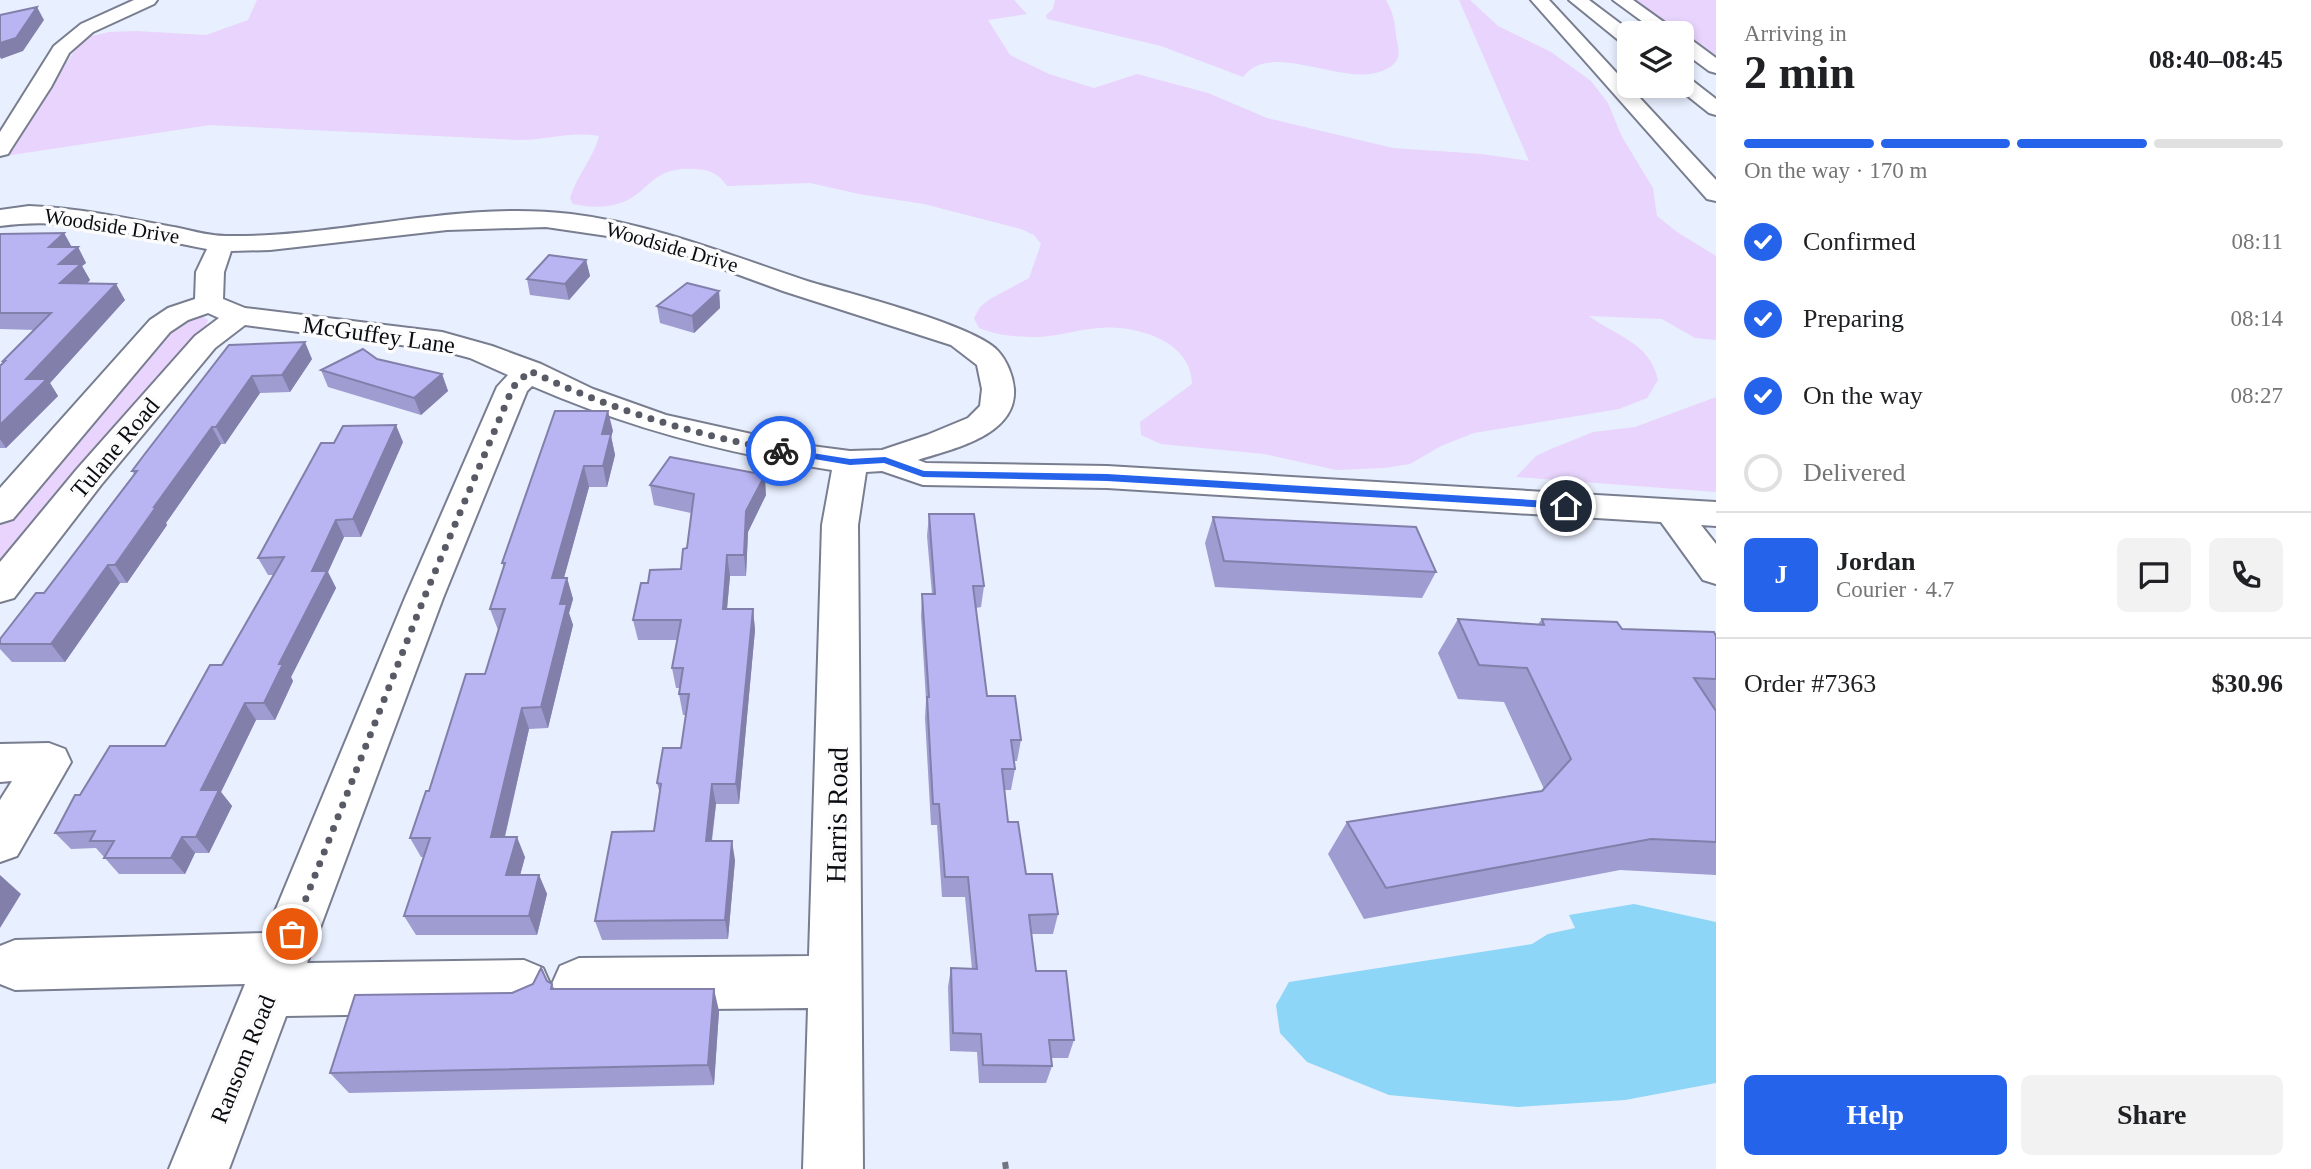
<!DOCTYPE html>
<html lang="en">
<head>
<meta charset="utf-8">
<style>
  body { margin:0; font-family:Georgia,serif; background:#f2f2f2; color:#202124; height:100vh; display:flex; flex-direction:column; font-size:26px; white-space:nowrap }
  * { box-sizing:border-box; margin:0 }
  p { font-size:23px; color:#757577 }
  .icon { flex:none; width:38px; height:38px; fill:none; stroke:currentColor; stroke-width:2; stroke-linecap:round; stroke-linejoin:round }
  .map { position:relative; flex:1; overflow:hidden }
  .side { display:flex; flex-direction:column; background:#fff; width:595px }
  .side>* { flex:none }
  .controls { position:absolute; left:1617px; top:21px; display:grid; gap:14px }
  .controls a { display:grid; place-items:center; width:77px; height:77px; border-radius:10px; background:#fff; box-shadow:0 4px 10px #0003; font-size:35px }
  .pin { position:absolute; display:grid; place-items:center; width:60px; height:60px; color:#fff; margin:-30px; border:4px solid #fff; border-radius:50%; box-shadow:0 2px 7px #0007 }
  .courier { position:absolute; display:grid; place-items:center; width:70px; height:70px; margin:-35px; border:5px solid #2563eb; border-radius:50%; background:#fff; color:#222; box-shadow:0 2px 9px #0007 }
  .headline em { font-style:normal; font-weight:800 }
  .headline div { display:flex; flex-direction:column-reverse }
  .headline { display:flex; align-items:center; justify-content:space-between; height:119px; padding:0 28px }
  h1 { font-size:46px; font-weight:800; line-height:52px }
  .bar { display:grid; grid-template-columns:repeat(4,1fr); gap:10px 7px; align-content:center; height:84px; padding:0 28px }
  .bar i { height:9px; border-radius:5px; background:#e0e0e0 }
  .bar .on { background:#2563eb }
  .bar p { grid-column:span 4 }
  .line { display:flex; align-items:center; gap:18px; padding:0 28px; border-top:2px solid #e0e0e0 }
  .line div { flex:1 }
  .round { display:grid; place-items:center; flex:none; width:74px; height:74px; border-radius:10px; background:#f2f2f2 }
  ol { padding:0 28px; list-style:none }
  li { display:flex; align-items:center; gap:21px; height:77px }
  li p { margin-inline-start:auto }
  li .icon { padding:7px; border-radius:50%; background:#2563eb; color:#fff; stroke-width:4 }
  li:last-child { color:#757577 }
  li i { width:38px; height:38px; border:4px solid #e0e0e0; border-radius:50% }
  .button { display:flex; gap:14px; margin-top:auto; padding:14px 28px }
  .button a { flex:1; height:80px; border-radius:10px; background:#2563eb; color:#fff; font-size:28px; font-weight:800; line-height:80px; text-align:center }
  .button a+a { background:#f2f2f2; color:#202124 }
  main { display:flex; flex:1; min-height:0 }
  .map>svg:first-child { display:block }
</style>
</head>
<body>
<main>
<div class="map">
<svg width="1716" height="1169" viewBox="0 0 1716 1169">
  <rect width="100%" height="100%" fill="#e8effe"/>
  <path fill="#e8d4fc" d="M257,0H1014L1027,14L988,20L1010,55L1049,74L1094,88L1137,74L1208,93L1267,118L1393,148L1482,154L1529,161L1459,0H1470L1498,26L1551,52L1591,81L1608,103L1622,137L1653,188L1657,216L1677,232L1716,256V340L1695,338L1662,319L1589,316C1615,336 1650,342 1658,380L1647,398L1619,409L1474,433L1441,446L1410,464L1384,468L1336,470L1264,454L1161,444L1141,435L1140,422L1192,384C1192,340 1134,324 1097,328C1077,330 1058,336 1038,337C1017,337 999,336 979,328L974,318L980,307L990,299L1029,278L1041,244L1034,235L1021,229L924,204L859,194L810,183L727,186C718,173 710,170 695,169C648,166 651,195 617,204C603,208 588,207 573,204L570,198C577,175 593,159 599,136C573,131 546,140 519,140L210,125L5,156L83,38L109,32L136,31L206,35L248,20Z
    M1055,0H1386C1393,12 1395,23 1396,36C1397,43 1400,50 1398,57C1395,65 1389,68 1382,71C1342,87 1271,39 1243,77L1161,46L1047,19L1046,15L1053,9Z
    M1635,0H1716V58Z
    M190,316H201L208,320L205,328L0,564V521L159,333Z
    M1716,397V492L1516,477L1536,456L1551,449L1593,432L1635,427Z"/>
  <path fill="#8dd6f7" d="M1634,904L1716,922V1083L1625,1100L1518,1107L1389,1095L1307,1062L1280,1033L1276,1005L1289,982L1532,944L1548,934L1575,928L1569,915Z"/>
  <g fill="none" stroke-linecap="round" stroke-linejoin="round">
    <g stroke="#787e8f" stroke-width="4">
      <path id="minor" d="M134,0H157L154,4L93,32L69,53L51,87L11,149L8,154L0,156V132L54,46L81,24Z
        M29,206C76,208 122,217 168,226C187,229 207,236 226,236C341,238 455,200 571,214C653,224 729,255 807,281C847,293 975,325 998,351C1007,361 1013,376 1014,389C1017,436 952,449 918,460L926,463L1107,466L1716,502V526L1701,525L1716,544V584L1703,580L1661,522L1107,488L923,485L882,471L866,472L858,525L863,1169H803L808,1008L579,1010L560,1002L552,984L560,966L579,958L809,956L822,525L832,470C729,454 628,428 532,386L527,391L443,598L307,963L524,960L543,968L551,986L543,1004L524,1012L286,1016L229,1169H169L245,984L15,990L0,984V946L15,940L266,933L405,598L497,387L508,375L470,358L440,350L245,325L215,348L101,485L14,598L0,602V562L77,469L195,336L219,318L208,313L188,320L170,332L13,519L0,523V488L150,320L168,308L195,299L196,272L207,249C138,236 70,216 0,226V210ZM546,227L628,239L682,254L783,291L951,345L977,365L982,389L980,406L968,418L927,435L882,450L850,451L796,444L666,415L593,389L541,364L492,346L442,332L245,308L223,299L224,272L231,251L270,250L447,230Z
        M49,743L65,749L71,762L17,856L0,862V800L12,781L0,782V744Z"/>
    </g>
    <g stroke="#787e8f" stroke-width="4">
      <path id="highway" d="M1531,0H1549L1716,180V201L1707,199Z
        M1569,0H1589L1633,33H1629V45L1622,43Z
        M1613,0H1633L1679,33H1658Z
        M1682,36L1689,38L1716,58V73L1709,71L1682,51Z
        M1682,76L1689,78L1716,99V115L1709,113L1675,86H1682Z"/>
    </g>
    <path stroke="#70757f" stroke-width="6" stroke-dasharray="7 4.5" stroke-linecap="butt" d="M1005,1162L1006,1169"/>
    <use href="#minor" fill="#fff" fill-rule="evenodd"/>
    <use href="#highway" fill="#fff" fill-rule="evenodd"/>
  </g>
  <path fill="#9f9cd1" d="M64,233L71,247H78L86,263L82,266L90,280L87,284L125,300L50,383L58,396L6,448H0V366L4,362L3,361L35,330L0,329V234Z
    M586,260L590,276L569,300L530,295L527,279Z
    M719,291L720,308L694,333L660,323L657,306Z
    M229,345L312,359L290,392L260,393L225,444H221L166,523L167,525L127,583H120L65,662H12L0,649V639L44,593L134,474L132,471Z
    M377,359L442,374L448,391L421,415L328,387L321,370Z
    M613,431L611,436L615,455L607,487H589L564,578H567L573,599L569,613L573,625L548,728L529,729L505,837L525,857L520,875H539L547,894L537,935H416L404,916L423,857H421L410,838L429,791L485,674L499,630H498L490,609L504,567L502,563Z
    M403,442L361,537H344L328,572L336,588L291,677L293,681L275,720H256L221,792L232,806L209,853H195L185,874H119L96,848L71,849L55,833L80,795L165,746L222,665L273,575H268L258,558Z
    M650,485L766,495L748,532L746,576H730L727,609H753L755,630L739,804H716L712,841L735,860L728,939L602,940L595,921L654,831L660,794L657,783L681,748L686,715H683L679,694L680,688H676L672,668L677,640H638L633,620L648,583L681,569L687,548L691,513L654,505Z
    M929,514L984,586L981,607L976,608L987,696L1021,740L1017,761H1014L1015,769L1011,790H1004L1008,822L1026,874L1058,914L1053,934H1031L1036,971L1074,1040L1068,1058H1051L1052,1066L1046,1083H979L977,1052L950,1051L948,987L951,968L972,969L965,897H942L937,825H931L925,718L926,700L921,616L922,594H932L927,536Z
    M1213,517L1436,572L1422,598L1215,587L1205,543Z
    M1458,619L1538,624L1542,619L1622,629L1716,636V875L1620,870L1364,919L1328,854L1347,822L1542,791L1544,789L1504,702L1458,699L1438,653Z
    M548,981L552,984L554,989L719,1011L714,1085L349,1093L330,1073L512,993Z"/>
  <path fill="#827faa" d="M37,7L44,20L23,51L1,59L0,57V43Z
    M64,233L73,249L49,247Z
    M78,247L86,263L82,266L90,280L69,300L60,283L59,264Z
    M586,260L590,276L569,300L565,284Z
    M116,284L125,300L50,383L58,396L6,448L0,439V425L26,379Z
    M719,291L720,308L694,333L692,316Z
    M305,342L312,359L290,392L282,375Z
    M442,374L448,391L421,415L414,398Z
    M252,376L260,393L225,444L216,427Z
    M608,411L613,431L611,436L615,455L607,487L603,466L602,434Z
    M396,425L403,442L361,537L353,519Z
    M212,427L221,444L166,523L167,525L127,583L115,565L154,507Z
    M584,466L589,487L558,599L552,578Z
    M765,475L766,495L748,532L746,576L744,555L746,511Z
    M336,520L344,537L328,572L336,588L291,677L293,681L275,720L264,703L312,571Z
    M727,555L730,576L725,630L723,609Z
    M108,565L120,583L65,662L51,644Z
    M567,578L573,599L569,613L573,625L548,728L541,707L560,604Z
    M753,609L755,630L739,804L736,784Z
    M245,703L256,720L221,792L232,806L209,853L196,837L201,790Z
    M522,708L529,729L500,857L491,837Z
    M712,784L716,804L709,860L706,841Z
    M182,837L195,853L185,874L171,858Z
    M517,837L525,857L515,894L506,875Z
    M732,841L735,860L728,939L725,920Z
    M0,875L21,894L0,928Z
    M539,875L547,894L537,935L529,916Z
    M714,989L719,1011L714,1085L708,1065Z"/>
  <path fill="#b9b5f3" stroke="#827faa" stroke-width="2" d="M37,7L16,38L0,43V15Z
    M64,233L49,247H78L59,264H81L60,283L116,284L26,379H47L0,425V366L5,361H3L51,313H0V234Z
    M549,255L586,260L565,284L527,279Z
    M687,283L719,291L692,316L657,306Z
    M305,342L282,375L252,376L216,427H212L154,507H156L115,565H108L51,644H0V639L36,593H44L137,471H132L144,455L229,345Z
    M363,349L377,359L442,374L414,398L321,370Z
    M555,411H608L602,434H611L603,466H584L552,578H567L560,604H567L541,707L522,708L491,837H517L506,875H539L529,916H404L430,838H410L426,791H429L466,674H485L505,609H490L505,563H502Z
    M396,425L353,519L336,520L312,571H327L279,664H283L264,703H245L201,790H219L196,837H182L171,858H104L114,841H90L95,831L55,833L75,795H80L110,746H165L210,665H222L284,557L258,558L321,443H334L343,426Z
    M670,457L765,475L746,511L744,555H727L723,609H753L736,784H712L706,841H732L725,920L595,921L612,832L654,831L661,784L657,783L663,748H681L689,694H679L683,668H672L681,620H633L641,583H648L650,570L681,569L683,549L687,548L694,494L650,485Z
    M929,514H974L984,586H973L987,696H1015L1021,740H1011L1015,769H1002L1008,822H1018L1026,874H1052L1058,914L1029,915L1036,971H1066L1074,1040H1049L1052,1066L983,1065L981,1034L953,1033L951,968L977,969L968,877H945L939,804H933L927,697H929L922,594H935Z
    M1213,517L1416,527L1436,572L1224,561Z
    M1458,619L1544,625L1542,619L1617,622L1622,629L1714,632L1716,636V679L1694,678L1716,711V842L1651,839L1386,888L1347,822L1542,791L1571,759L1527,668L1479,665Z
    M541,968L547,981L552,984L551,989H714L708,1065L330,1073L355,995L512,993L533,984Z"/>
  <path fill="#2563eb" d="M781,448L850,459L885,457L924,471L1107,474L1566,502L1571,506L1566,509L1107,481L923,477L884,463L850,465L778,453V449Z"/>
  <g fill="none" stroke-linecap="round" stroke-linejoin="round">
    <path stroke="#585b65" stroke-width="7" stroke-dasharray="0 12.6" d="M292,934L424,598L513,387L530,371C611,410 693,434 781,451"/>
  </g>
  <g text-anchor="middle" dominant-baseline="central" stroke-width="7" stroke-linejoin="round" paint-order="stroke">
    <g font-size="21" fill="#0a0c12" stroke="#fcfcfc">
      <text transform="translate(112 226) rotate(9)">Woodside Drive</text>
      <text transform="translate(672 247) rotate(16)">Woodside Drive</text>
    </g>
    <g font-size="24" fill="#0a0c12" stroke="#fcfcfc">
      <text transform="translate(379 335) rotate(8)">McGuffey Lane</text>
      <text transform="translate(115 448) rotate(-50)">Tulane Road</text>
      <text transform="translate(243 1059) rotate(-68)">Ransom Road</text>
    </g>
    <g font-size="28" fill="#0a0c12" stroke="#fcfcfc">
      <text transform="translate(837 815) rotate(-89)">Harris Road</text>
    </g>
  </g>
</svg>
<div class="controls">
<a><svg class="icon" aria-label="layers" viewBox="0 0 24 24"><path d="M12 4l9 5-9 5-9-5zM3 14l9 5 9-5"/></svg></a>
</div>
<div class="pin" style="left:292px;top:934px;background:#ea580c"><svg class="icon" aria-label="bag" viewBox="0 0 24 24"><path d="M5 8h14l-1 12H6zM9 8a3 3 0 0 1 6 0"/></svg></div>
<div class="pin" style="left:1566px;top:506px;background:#1f2937"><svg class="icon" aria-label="home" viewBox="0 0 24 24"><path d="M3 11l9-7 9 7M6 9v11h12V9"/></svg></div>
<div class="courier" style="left:781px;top:451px"><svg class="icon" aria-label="bike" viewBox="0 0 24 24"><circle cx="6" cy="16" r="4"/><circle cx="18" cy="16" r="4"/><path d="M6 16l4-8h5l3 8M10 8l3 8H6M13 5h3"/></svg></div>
</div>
<section class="side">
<div class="headline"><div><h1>2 min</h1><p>Arriving in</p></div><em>08:40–08:45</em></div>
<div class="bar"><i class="on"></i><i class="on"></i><i class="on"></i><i></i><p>On the way · 170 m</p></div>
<ol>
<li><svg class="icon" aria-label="check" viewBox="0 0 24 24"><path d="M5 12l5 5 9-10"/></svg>Confirmed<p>08:11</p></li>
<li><svg class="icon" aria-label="check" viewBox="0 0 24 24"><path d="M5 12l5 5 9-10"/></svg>Preparing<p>08:14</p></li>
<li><svg class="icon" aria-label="check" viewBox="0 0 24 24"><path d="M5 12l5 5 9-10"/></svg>On the way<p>08:27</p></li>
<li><i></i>Delivered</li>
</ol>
<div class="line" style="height:126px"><b class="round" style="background:#2563eb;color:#fff">J</b><div><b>Jordan</b><p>Courier · 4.7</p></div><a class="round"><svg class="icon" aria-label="chat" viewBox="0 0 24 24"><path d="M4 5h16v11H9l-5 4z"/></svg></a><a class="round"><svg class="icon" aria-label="phone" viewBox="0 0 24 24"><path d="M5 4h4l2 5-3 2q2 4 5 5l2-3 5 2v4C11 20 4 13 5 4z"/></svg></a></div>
<div class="line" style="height:91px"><div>Order #7363</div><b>$30.96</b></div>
<div class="button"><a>Help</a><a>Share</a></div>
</section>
</main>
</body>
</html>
